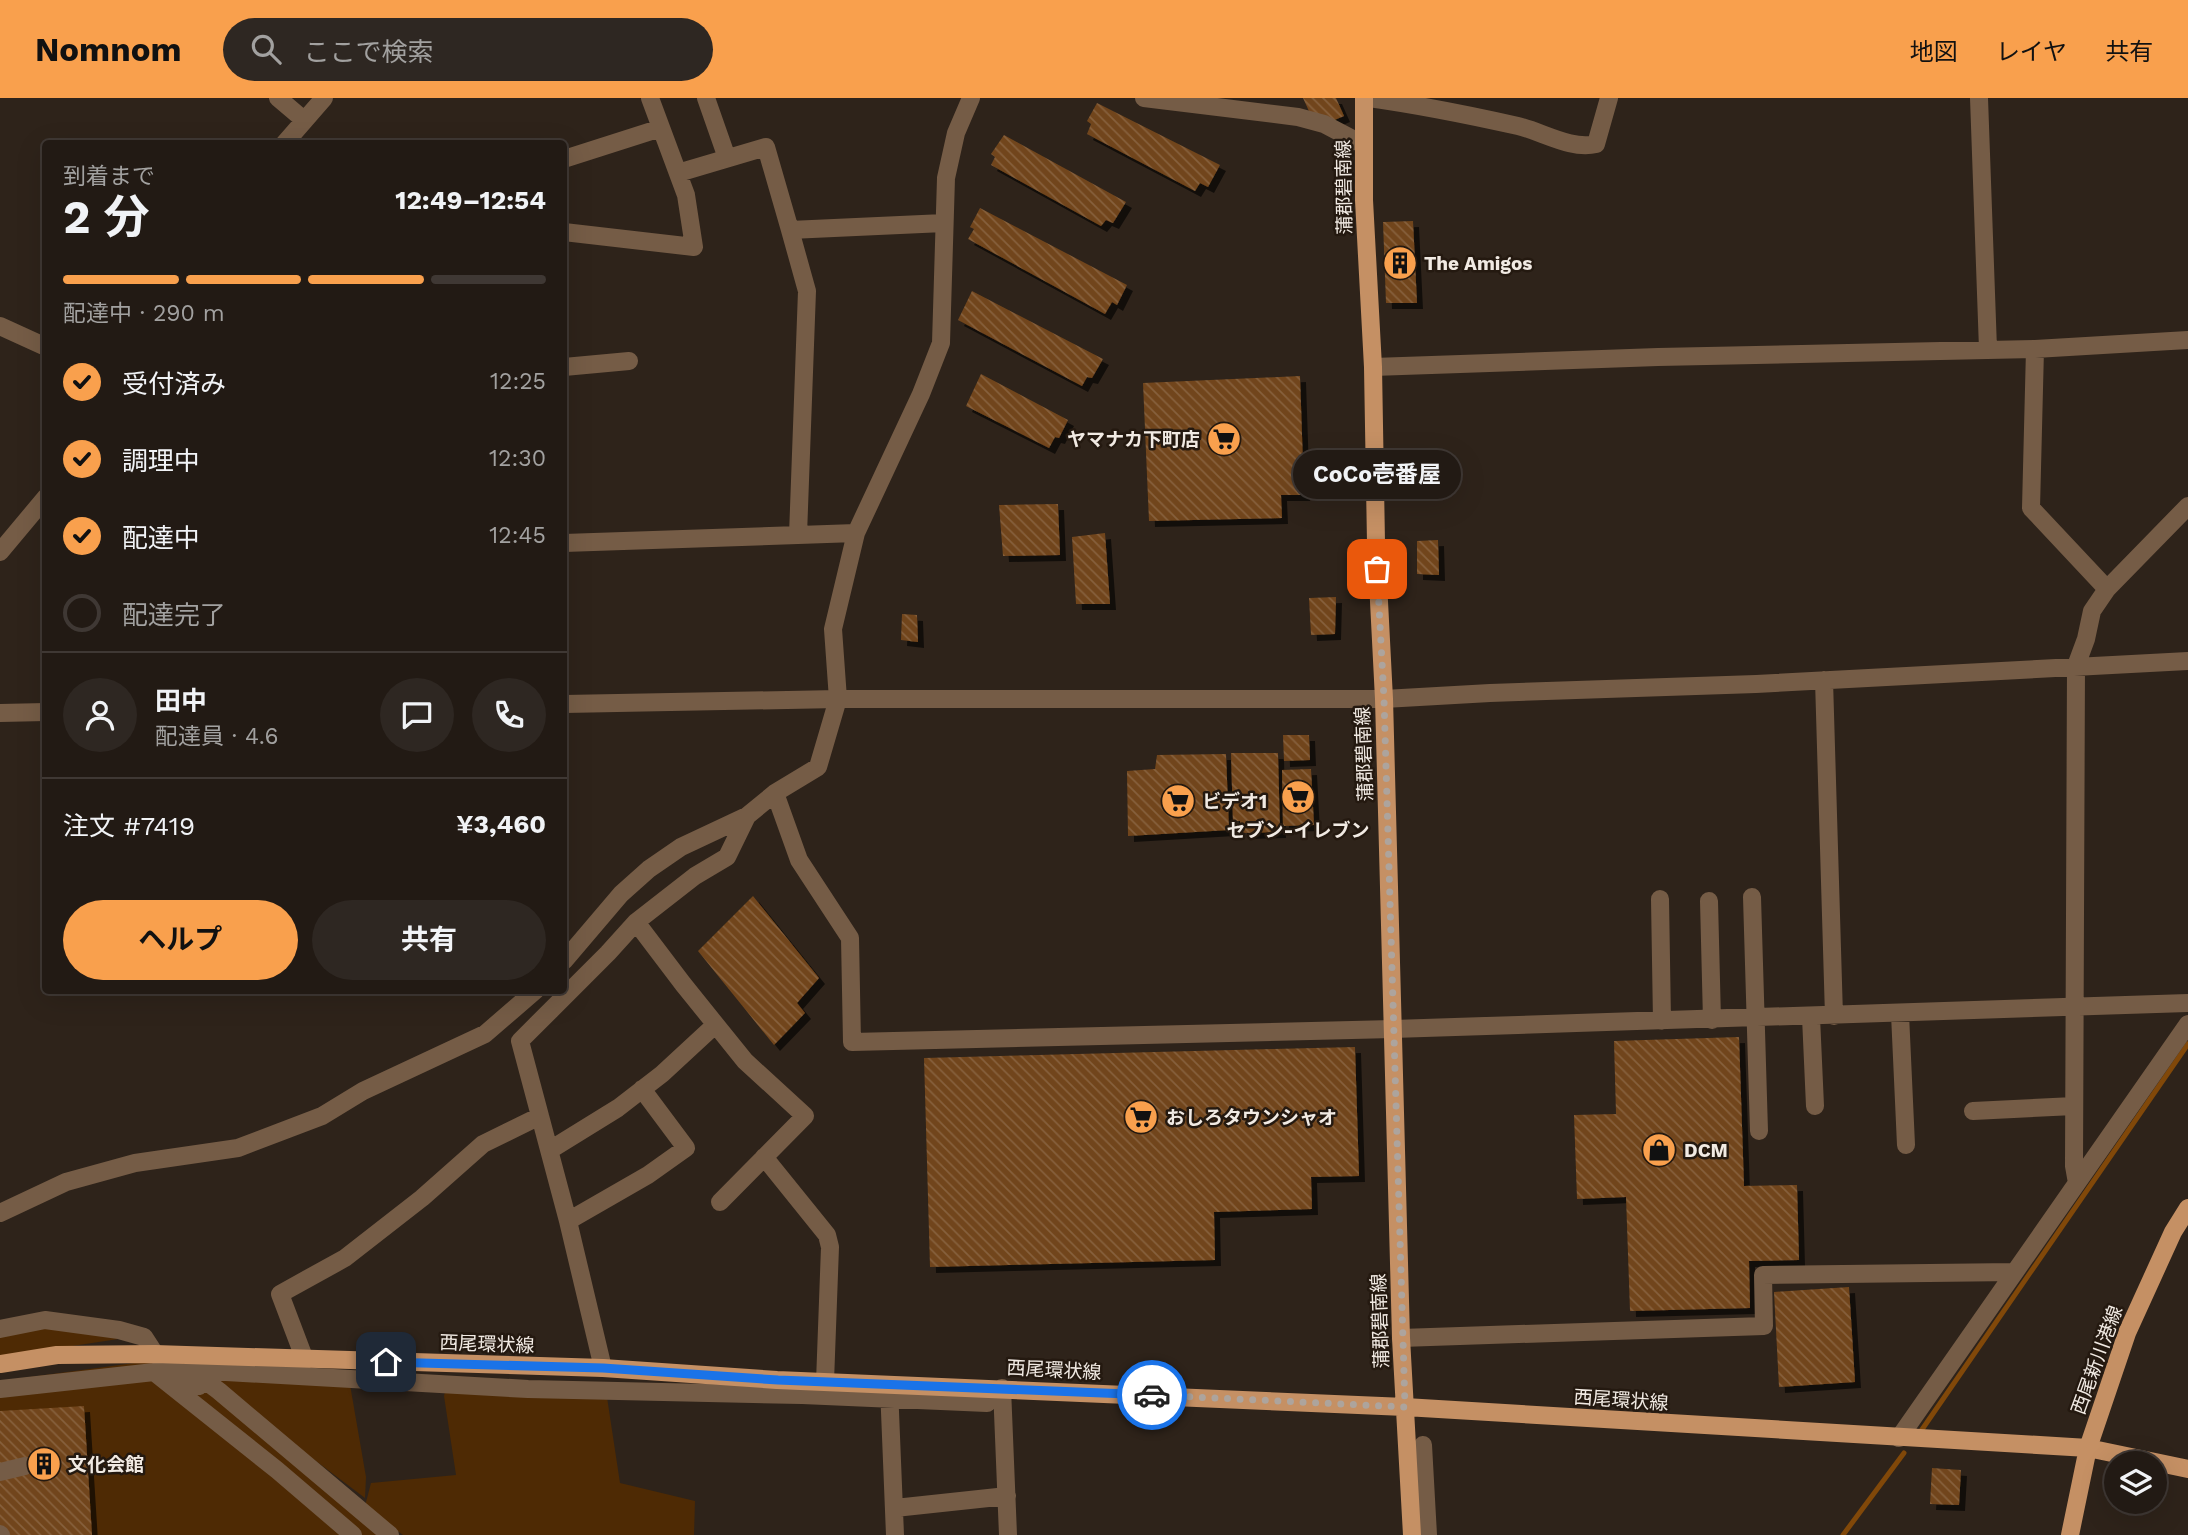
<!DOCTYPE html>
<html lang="ja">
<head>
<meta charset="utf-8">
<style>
  body { margin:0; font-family:"Work Sans","Noto Sans JP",sans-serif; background:#2e2722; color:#f1f3f6; height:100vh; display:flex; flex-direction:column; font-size:26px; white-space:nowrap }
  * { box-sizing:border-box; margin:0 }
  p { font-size:23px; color:#a2a1a0 }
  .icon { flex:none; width:38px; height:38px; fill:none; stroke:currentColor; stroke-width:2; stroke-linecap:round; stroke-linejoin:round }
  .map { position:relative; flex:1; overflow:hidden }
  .panel { position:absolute; left:42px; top:42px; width:525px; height:854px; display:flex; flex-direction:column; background:#221a14; border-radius:7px; box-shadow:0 7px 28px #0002,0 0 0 2px #3f3834 }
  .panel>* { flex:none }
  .tools { position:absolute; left:2104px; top:1353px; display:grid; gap:14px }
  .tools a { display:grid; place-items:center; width:63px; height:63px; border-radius:50%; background:#221a14; box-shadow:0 7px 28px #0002,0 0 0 2px #3f3834; font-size:35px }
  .pin { position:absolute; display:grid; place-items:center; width:60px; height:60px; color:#fff; margin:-30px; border-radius:14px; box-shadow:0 4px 10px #0006 }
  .courier { position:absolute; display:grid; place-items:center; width:70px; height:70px; margin:-35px; border:5px solid #1a73e8; border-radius:50%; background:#fff; color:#222; box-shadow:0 2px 9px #0007 }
  .bubble { position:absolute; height:49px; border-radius:24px; background:#221a14; box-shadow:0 7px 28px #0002,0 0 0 2px #3f3834; font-size:23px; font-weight:700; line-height:49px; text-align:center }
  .summary em { font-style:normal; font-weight:700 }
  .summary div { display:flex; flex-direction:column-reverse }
  .summary { display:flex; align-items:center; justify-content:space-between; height:119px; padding:0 21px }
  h1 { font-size:46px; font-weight:700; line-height:52px }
  .bar { display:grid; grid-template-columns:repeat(4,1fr); gap:10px 7px; align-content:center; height:84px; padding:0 21px }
  .bar i { height:9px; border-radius:5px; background:#3f3834 }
  .bar .current { background:#f9a04d }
  .bar p { grid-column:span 4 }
  .line { display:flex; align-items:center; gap:18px; padding:0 21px; border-top:2px solid #3f3834 }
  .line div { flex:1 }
  .round { display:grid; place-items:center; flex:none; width:74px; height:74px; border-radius:37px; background:#2e2722 }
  ol { padding:0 21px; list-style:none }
  li { display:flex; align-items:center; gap:21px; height:77px }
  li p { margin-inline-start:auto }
  li .icon { padding:7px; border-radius:50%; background:#f9a04d; color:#111; stroke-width:4 }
  li:last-child { color:#a2a1a0 }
  li i { width:38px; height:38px; border:4px solid #3f3834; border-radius:50% }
  .cta { display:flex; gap:14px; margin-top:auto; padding:14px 21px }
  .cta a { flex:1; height:80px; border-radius:42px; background:#f9a04d; color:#111; font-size:28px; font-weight:700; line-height:80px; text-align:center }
  .cta a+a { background:#2e2722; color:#f1f3f6 }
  header { display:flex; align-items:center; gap:42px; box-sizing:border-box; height:98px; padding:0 35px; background:#f9a04d; color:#111 }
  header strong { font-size:33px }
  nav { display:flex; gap:38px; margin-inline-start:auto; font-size:24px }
  .search { width:490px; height:63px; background:#2e2722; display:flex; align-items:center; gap:18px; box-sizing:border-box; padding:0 24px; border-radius:38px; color:#a2a1a0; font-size:26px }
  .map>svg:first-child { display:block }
</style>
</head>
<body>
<header>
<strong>Nomnom</strong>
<div class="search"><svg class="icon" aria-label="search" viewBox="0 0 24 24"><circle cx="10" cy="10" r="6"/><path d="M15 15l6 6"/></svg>ここで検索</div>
<nav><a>地図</a><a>レイヤ</a><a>共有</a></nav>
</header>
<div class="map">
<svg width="2188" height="1437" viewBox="0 0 2188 1437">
  <defs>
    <pattern id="building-back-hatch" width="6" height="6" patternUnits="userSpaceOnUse" patternTransform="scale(1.75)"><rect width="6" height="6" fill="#71451b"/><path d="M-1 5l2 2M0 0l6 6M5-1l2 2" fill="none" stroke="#86603c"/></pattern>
    <filter id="shadow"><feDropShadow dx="6" dy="6" stdDeviation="0" flood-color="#0009"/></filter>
  </defs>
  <rect width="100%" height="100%" fill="#2e231a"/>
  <path fill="#4e2a04" d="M43,1227L125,1240L0,1259V1235Z
    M149,1263L348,1275L366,1379L365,1400L304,1354L365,1408L371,1385L456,1377L444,1298L448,1281L605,1286L620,1385L695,1403L694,1437H403L373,1415L397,1437H92L84,1310L0,1326V1283Z"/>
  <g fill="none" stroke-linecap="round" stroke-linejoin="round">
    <path stroke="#814809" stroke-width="5" d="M1921,1333L2188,946
      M1843,1437L1904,1355"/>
  </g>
  <path fill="url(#building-back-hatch)" filter="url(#shadow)" d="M1303,0H1336L1344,18L1325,26L1313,22Z
    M1097,5L1220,67L1208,89L1200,85L1195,93L1087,36L1091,26L1087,23Z
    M1004,37L1126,104L1113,125L1106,122L1101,128L991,67L995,59L991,56Z
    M980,110L1127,187L1117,207L1112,204L1105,216L968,141L974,131L970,129Z
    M1413,123L1417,205H1386L1383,124Z
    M972,193L1103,261L1092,280L1087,279L1082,288L958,222Z
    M981,276L1068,322L1059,340L1055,339L1049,350L966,308Z
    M1300,278L1304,397H1281L1282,420L1149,423L1143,285Z
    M1058,406L1060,457L1003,458L999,407Z
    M1105,435L1110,506H1076L1072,439Z
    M1438,442L1439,477L1417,476V443Z
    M1336,499L1335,536L1311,537L1309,500Z
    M902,516L917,517L918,544L901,542Z
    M1283,637H1309L1310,662L1284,663Z
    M1231,655H1278L1280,734L1242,735L1240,723H1233Z
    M1226,656L1229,732L1128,738L1127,673L1155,671L1157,657Z
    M1311,671L1314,727L1283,728L1282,672Z
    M753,798L819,880L797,905L805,915L774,947L698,853Z
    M1739,939L1744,1088L1797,1087L1799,1162L1749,1163L1750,1210L1630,1213L1626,1099L1577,1101L1574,1017L1616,1016L1614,943Z
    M1355,949L1359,1078L1311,1079L1312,1111L1214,1114L1215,1162L930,1169L924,960Z
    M1849,1189L1855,1284L1779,1289L1774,1194Z
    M84,1308L92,1437H0V1313Z
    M1932,1370L1961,1372L1959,1407L1930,1406Z"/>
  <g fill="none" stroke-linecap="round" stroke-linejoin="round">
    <path stroke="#755c46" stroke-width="18" d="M278,0L304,22
      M706,0L727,60
      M1144,0L1298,19L1324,26L1364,47
      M1369,0C1419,7 1469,17 1518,28C1543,34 1571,52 1596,46L1609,0
      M1979,0L1988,251
      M284,46L324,0
      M564,61L661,30
      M678,75L766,49L790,132L944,125
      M790,132L807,193L798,437
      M564,134L694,149L686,97L650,0
      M0,228L46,249
      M2035,251L2031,410L2107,491
      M564,269L629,263
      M1373,269L1658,259L2035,251L2188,242
      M564,445L856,435
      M0,454L46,399
      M1824,582L1834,918
      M564,606L838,601H1384L1490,595L1756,586L2188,563
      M0,615L46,614
      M775,695L799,762L850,840L852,944L1393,931L2188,905
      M1752,799L1759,1033
      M1660,801L1662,923
      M1709,803L1712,922
      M636,824L683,886L745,963L805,1018L720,1104
      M564,863L621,796L649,771L681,749L747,718L775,695L818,669L838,601L833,531L856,435L921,296L941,245L946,80L956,35L971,0
      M1900,916L1906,1047
      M1811,919L1815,1008
      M1973,1013L2074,1008
      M550,1052L618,1010L662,976L715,927
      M764,1059L827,1137L830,1149L825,1284
      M2077,1085L2074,1068L2076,568L2086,541L2092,513L2107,491L2188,408
      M0,1115L66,1084L135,1065L238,1050L322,1018L363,993L485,936L536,892
      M568,1123L648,1077L686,1050L642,991
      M0,1231L45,1222L119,1232L144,1239L155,1256L199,1288
      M1401,1240L1764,1228L1763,1177L2015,1174
      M305,1262L280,1196L345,1160L422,1100L483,1046L540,1018
      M603,1270L568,1123L520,943L608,855L636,824L695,778L727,759L747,718
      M889,1289L895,1437
      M1002,1290L1008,1437
      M0,1291L154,1274L277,1372L353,1437
      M1899,1340L2188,926
      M1423,1347L1428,1437
      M0,1374L25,1368
      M895,1410L1007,1398
      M0,1436L1,1437
      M390,1437L219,1293L191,1272L528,1291L802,1297L987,1305"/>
    <path stroke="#c59064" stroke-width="18" d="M1364,0V102L1373,269L1376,445L1384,601L1401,1240L1412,1437
      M0,1266L57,1257L155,1256L603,1270L777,1282L1405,1309L2088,1350L2188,1371
      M2070,1437L2088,1350L2127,1235L2173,1134L2188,1110"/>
  </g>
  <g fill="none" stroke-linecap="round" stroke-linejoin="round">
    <path stroke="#ada49d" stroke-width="7" stroke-dasharray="0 12.6" d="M1152,1297L1405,1309L1384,601L1377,471"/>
    <path stroke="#1a73e8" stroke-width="9" d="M386,1264L603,1270L778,1282L1152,1297"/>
  </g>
  <defs>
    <g id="building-disc" transform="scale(1.75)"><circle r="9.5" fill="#f9a04d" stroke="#241910"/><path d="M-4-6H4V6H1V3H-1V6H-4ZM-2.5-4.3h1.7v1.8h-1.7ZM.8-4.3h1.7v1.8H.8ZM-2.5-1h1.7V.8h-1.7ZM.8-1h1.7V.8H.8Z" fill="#111"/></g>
    <g id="supermarket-disc" transform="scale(1.75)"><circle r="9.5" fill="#f9a04d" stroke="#241910"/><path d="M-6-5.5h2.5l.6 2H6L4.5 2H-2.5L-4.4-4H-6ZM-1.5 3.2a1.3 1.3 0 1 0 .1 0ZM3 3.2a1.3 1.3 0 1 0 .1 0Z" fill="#111"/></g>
    <g id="shop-disc" transform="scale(1.75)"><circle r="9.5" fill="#f9a04d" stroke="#241910"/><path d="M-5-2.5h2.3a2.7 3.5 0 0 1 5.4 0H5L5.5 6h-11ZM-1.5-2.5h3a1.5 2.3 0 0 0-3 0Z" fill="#111"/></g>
  </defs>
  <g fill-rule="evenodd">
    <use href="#building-disc" x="1400" y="165"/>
    <use href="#supermarket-disc" x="1224" y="341"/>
    <use href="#supermarket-disc" x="1298" y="699"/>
    <use href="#supermarket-disc" x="1178" y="703"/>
    <use href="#supermarket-disc" x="1141" y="1019"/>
    <use href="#shop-disc" x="1659" y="1052"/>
    <use href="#building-disc" x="44" y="1366"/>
  </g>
  <g text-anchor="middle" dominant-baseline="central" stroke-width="5" stroke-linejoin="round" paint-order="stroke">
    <g font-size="19" fill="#f1eae3" stroke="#241910">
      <text transform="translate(1344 89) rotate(-91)">蒲郡碧南線</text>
      <text transform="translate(1364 656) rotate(-92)">蒲郡碧南線</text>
      <text transform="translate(1380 1223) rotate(-92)">蒲郡碧南線</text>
      <text transform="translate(487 1246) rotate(2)">西尾環状線</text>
      <text transform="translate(2097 1262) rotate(-70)">西尾新川港線</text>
      <text transform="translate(1054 1272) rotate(3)">西尾環状線</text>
      <text transform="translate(1621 1302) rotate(4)">西尾環状線</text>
    </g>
    <g font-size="19" font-weight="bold" fill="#f1eae3" stroke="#241910" text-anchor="start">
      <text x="1424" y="165">The Amigos</text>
      <text x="1200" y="341" text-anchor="end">ヤマナカ下町店</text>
      <text x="1202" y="703">ビデオ1</text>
      <text x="1298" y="732" text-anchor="middle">セブン-イレブン</text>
      <text x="1166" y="1019">おしろタウンシャオ</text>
      <text x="1684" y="1052">DCM</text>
      <text x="68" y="1366">文化会館</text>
    </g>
  </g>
</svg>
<div class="tools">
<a><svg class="icon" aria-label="layers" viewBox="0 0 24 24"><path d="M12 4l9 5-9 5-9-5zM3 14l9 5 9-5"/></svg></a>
</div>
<div class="pin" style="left:1377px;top:471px;background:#ea580c"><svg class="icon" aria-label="bag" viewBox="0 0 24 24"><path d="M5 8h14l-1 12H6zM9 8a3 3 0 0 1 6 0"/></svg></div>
<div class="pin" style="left:386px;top:1264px;background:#1f2937"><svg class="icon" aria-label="home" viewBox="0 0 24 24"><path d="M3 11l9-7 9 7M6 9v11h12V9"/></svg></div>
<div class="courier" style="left:1152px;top:1297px"><svg class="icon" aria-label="car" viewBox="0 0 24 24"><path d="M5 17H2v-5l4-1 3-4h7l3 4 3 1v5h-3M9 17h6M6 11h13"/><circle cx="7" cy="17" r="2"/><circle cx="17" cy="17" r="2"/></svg></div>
<div class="bubble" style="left:1293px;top:352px;width:168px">CoCo壱番屋</div>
<section class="panel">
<div class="summary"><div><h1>2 分</h1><p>到着まで</p></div><em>12:49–12:54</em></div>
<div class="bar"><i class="current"></i><i class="current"></i><i class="current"></i><i></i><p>配達中 · 290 m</p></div>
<ol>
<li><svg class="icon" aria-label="check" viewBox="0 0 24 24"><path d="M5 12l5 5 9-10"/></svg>受付済み<p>12:25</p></li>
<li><svg class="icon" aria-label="check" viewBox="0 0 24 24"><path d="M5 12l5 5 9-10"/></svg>調理中<p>12:30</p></li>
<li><svg class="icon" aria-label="check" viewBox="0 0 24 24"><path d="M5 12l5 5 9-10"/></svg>配達中<p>12:45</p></li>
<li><i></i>配達完了</li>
</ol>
<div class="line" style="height:126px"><a class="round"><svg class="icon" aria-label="person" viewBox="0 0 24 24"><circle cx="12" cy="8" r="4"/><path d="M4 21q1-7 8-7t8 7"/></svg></a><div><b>田中</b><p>配達員 · 4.6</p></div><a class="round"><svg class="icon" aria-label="chat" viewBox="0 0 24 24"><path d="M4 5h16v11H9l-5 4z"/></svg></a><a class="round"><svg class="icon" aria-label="phone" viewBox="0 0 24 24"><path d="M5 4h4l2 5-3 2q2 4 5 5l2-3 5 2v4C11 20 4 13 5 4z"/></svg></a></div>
<div class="line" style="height:91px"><div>注文 #7419</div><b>¥3,460</b></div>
<div class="cta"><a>ヘルプ</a><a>共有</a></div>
</section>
</div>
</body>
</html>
